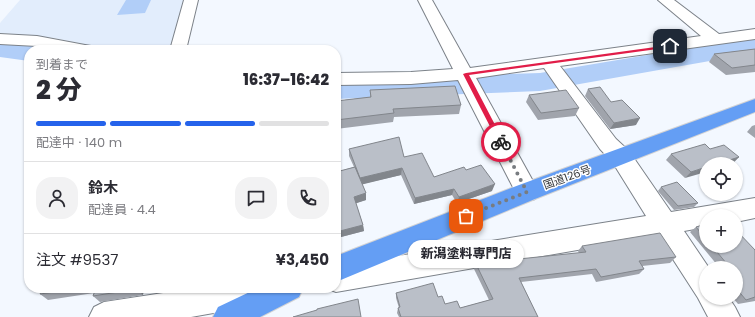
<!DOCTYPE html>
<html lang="ja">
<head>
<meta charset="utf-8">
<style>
  body { margin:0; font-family:Poppins,"Noto Sans JP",sans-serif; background:#f2f2f3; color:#2b2b33; height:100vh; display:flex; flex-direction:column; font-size:15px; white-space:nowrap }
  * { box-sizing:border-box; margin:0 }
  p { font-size:13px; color:#7c7c81 }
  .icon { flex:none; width:22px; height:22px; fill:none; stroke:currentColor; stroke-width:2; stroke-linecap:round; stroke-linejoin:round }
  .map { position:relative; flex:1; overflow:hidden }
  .details { position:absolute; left:24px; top:45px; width:317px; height:248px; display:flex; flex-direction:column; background:#fff; border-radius:16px; box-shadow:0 1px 3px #0004 }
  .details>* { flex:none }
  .fabs { position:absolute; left:699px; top:157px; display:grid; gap:8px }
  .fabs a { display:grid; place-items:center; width:44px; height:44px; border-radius:50%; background:#fff; box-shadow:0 1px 3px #0004; font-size:20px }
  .pin { position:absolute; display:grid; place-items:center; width:34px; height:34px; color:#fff; margin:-17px; border-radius:8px; box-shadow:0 2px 6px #0006 }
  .courier { position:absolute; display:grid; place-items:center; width:40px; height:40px; margin:-20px; border:3px solid #e11d48; border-radius:50%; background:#fff; color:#222; box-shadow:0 1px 5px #0007 }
  .bubble { position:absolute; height:28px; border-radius:14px; background:#fff; box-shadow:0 1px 3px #0004; font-size:13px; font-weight:800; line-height:28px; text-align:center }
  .head em { font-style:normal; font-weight:800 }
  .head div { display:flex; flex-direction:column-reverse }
  .head { display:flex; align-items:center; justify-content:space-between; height:68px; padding:0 12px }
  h1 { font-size:26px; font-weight:800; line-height:30px }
  .bar { display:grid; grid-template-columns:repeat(4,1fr); gap:6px 4px; align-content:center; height:48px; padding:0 12px }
  .bar i { height:5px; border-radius:3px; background:#e1e1e2 }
  .bar .on { background:#2563eb }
  .bar p { grid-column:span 4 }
  .line { display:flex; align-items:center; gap:10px; padding:0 12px; border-top:1px solid #e1e1e2 }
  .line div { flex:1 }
  .round { display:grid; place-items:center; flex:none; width:42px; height:42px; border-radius:16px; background:#f2f2f3 }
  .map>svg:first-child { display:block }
</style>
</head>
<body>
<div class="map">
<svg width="755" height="317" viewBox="0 0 755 317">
  <rect width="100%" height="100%" fill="#f3f8ff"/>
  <path fill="#e2edfc" d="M20,0H186L172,50H109L54,38L0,33V23Z"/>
  <path fill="#b1cef8" d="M126,0H151L145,13L117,15Z"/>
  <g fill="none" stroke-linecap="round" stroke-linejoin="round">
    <path fill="#b1cef8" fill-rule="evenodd" d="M755,37V53L540,91L336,99V79L540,73Z
      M0,41L39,47L41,50H29V61L0,57Z"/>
    <g stroke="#7c8289" stroke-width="2">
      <path id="minor" d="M184,0H198L186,50H170Z
        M418,0H432L470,68L701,36L658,0H674L719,34L755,29V39L560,66L616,139L629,151L671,212L755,198V218L736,222V216H706V227L684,231L709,268H706V298H729L735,307L740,317H708L698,298L658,236L336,292L326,288H336V266L646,216L613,163L600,149L544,68L476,78L539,192L535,199L527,201L519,199L458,80L411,84L336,85V73L411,72L453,69Z
        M0,34L37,36L85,45L91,46L93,50H58L37,46L0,44Z
        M196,288H296L292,297L282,301L191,317H89L94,307L104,302Z"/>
    </g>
    <g stroke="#d3d3d4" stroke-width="2">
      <path id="highway" d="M755,99V112L535,199L336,282V256L519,185Z
        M258,288H303L299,297L260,317H213L218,307Z"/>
    </g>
    <use href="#minor" fill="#fff" fill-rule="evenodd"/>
    <use href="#highway" fill="#649ef4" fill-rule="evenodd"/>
  </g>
  <path fill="#a0a4ac" d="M755,49V72L726,75L709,62L714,54Z
    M588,89L611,102L636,125L610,129L585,96Z
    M370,90L461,105L459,114L394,117L393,122L336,129V101L370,97Z
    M529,95L579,108L575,116L538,120L526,102Z
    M755,125V138L747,132L752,126Z
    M349,149L404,157L434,177L466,170L492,191L457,203L452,195L414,204L401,175L362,184L366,200L356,203L363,225L364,231L341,237L336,222V172L354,167L349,156Z
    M710,149L739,157L732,164H706L685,178L666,160L671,154Z
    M661,187L698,203L694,207L674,210L658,191Z
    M706,224V246H736L755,250V301L738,304L733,298H736V268H715L718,266L690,232L696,227Z
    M582,246L676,257L670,263L642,266L644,269L639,274L596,282L592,274L521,282L538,317H399L397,313L398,308H399L396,298V293L438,297L445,304L460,308L489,300L474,269L476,264L509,260L579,253L578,251Z
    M43,288H144L143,295L100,302L93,296L94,293L48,300L40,294Z"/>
  <path fill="#82868c" d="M640,118L636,125L610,129L614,123Z
    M739,157L732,164H717Z
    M706,167V172L685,178L691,172Z
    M402,168L401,175L360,185V178Z
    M495,184L492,191L457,203L459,197Z
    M454,189L452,195L414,204L415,198Z
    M366,193V200L354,204V197Z
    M363,225L364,231L341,237L340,231Z
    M137,288H144L143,295L137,289Z"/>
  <path fill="#babfc8" stroke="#82868c" d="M755,49V65L732,68L714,54Z
    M455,86L461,105L393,109L394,113L336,120V101L371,97L370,90Z
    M600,87L611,102L622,100L640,118L614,123L588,89Z
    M566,90L579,108L541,113L529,95Z
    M399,137L404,157L422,153L434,177L464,167L466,170L481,165L495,184L459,197L454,189L415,198L402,168L360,178L349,149Z
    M705,144L710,149L724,145L739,157L717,164H706V167L691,172L671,154Z
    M355,167L366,193L354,197L363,225L340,231L336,217V172Z
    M677,182L698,203L678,206L661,187Z
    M713,214L715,216L722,215L723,216H713Z
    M706,224V239L696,227Z
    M736,230L755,250V297L746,300L736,288V268H720L718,266L727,264L712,246H736Z
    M660,233L676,257L639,261L644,269L601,277L596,269L519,278L538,317H401L398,308L400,307L396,293L433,283L438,297L442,296L445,304L457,301L460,308L493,299L476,264L508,259L509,260L586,252L582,246Z
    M43,288H84L40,294Z
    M96,288H137V289L93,296Z
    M358,299L361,317H293L317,310V309Z"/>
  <path fill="#e11d48" d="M670,45L672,47L469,75L504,142L501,144L498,142L463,74L466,73Z"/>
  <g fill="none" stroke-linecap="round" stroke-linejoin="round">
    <path stroke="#787c80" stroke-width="4" stroke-dasharray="0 7.2" d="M466,216L527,192L501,142"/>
  </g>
  <g text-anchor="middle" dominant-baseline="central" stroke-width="3" stroke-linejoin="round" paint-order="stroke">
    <g font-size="11" fill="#36393c" stroke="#fff">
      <text transform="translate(567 177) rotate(-20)">国道126号</text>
    </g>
  </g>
</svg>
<div class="fabs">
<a><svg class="icon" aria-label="locate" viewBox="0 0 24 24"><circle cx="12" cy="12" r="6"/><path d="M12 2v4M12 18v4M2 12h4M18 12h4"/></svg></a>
<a>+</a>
<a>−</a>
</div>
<div class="pin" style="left:466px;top:216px;background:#ea580c"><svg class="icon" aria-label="bag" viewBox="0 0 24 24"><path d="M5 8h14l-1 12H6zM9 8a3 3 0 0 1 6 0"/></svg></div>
<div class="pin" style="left:670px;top:46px;background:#1f2937"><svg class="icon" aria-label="home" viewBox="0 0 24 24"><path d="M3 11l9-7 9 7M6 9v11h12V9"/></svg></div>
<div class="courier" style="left:501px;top:142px"><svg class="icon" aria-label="bike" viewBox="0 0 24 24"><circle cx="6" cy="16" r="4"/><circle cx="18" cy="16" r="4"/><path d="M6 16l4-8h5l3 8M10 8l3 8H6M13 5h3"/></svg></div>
<div class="bubble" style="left:408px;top:240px;width:116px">新潟塗料専門店</div>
<section class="details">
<div class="head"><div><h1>2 分</h1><p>到着まで</p></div><em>16:37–16:42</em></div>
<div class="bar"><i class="on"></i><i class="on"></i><i class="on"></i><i></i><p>配達中 · 140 m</p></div>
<div class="line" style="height:72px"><a class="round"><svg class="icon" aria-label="person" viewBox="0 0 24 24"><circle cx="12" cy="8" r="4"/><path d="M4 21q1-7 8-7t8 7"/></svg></a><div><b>鈴木</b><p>配達員 · 4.4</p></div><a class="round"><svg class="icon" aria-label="chat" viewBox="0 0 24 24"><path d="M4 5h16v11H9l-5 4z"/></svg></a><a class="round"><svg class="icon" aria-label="phone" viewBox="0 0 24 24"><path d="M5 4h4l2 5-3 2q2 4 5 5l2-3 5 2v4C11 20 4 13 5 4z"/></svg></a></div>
<div class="line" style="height:52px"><div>注文 #9537</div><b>¥3,450</b></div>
</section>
</div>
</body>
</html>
